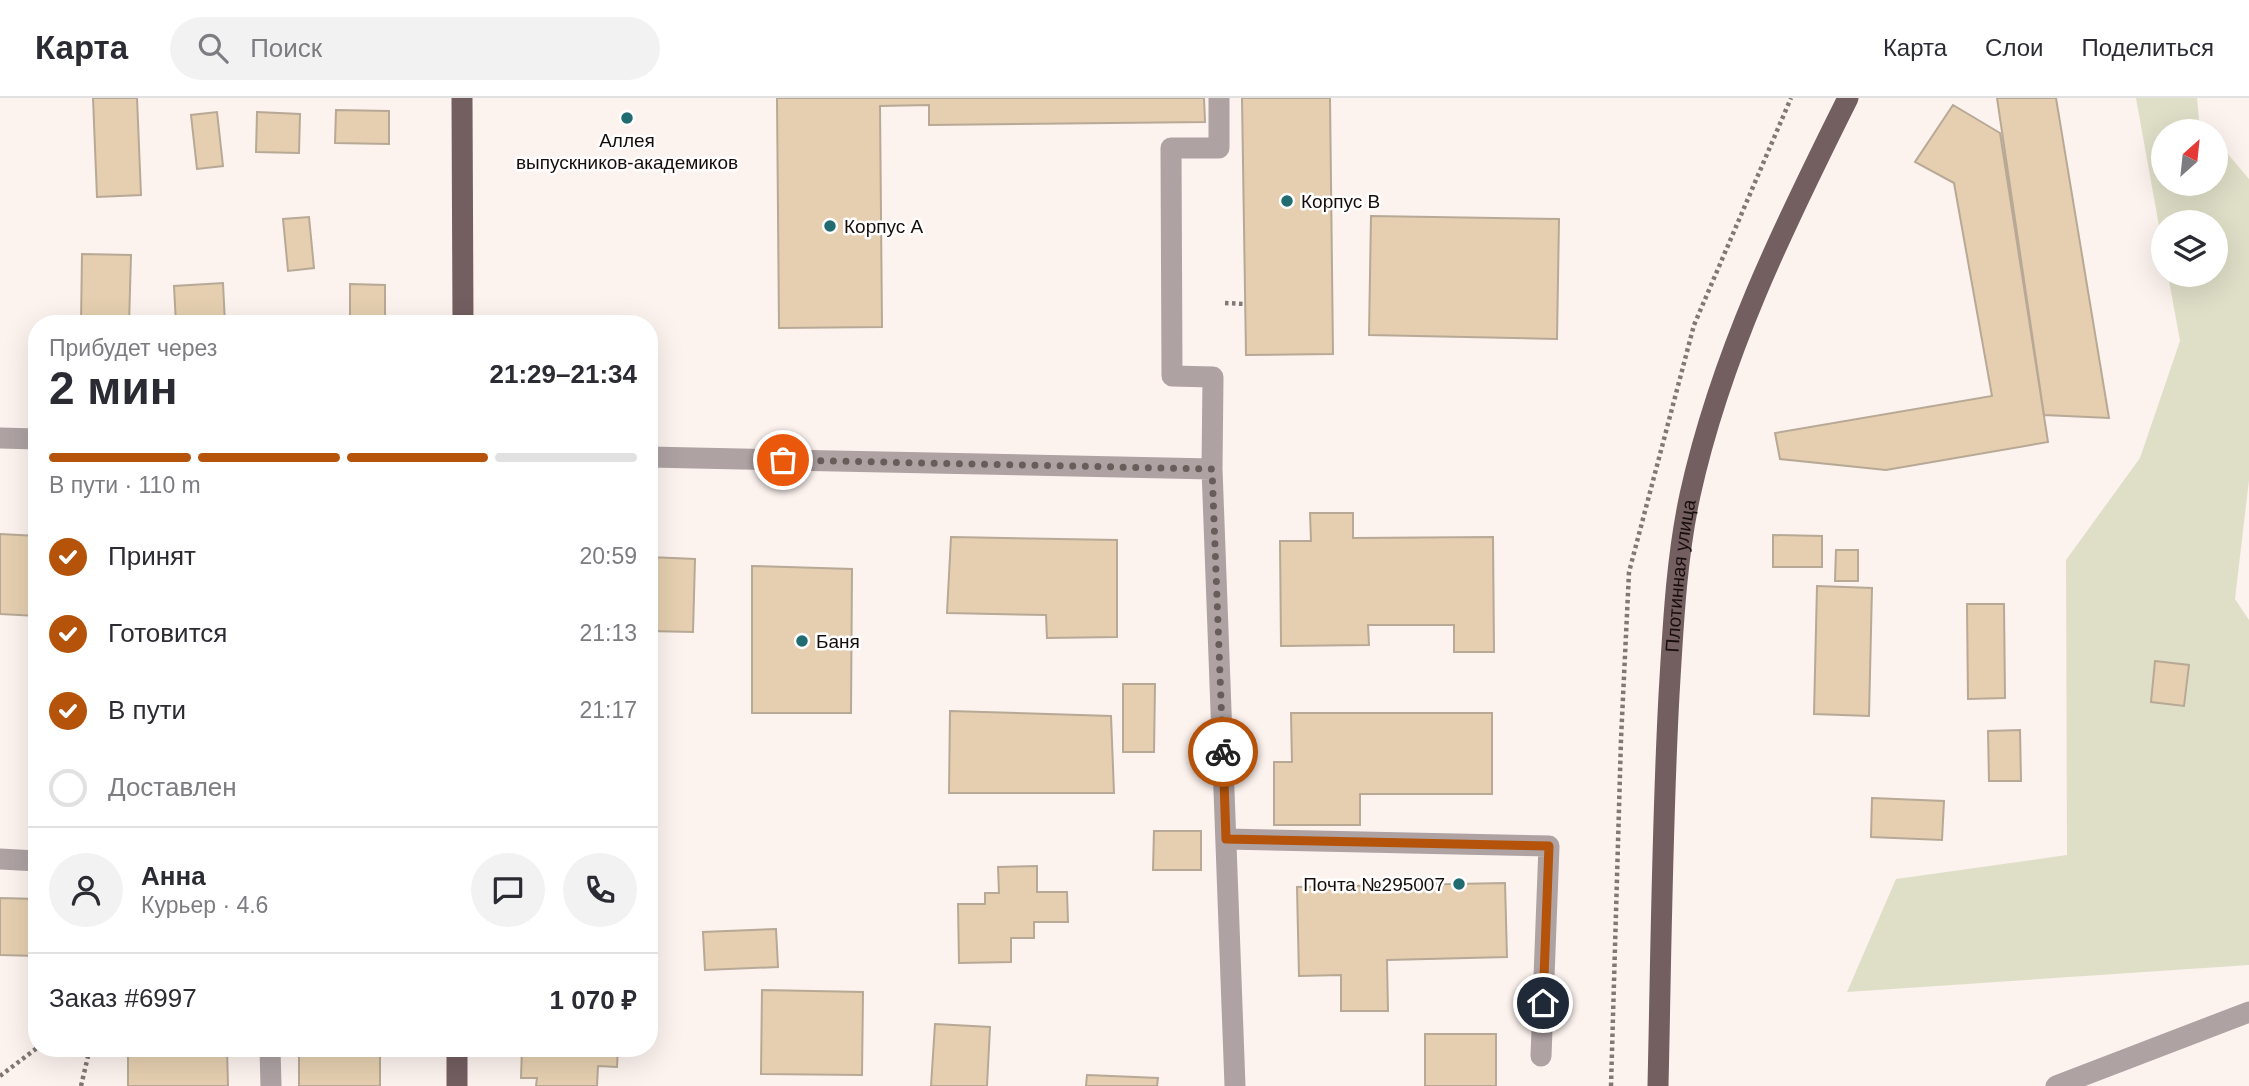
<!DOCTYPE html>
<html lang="ru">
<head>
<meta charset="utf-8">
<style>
  body { margin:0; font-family:Arial,sans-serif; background:#f2f2f3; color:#2b2b33; height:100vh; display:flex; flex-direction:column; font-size:26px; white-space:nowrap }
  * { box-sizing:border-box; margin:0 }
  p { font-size:23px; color:#7c7c81 }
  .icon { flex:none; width:38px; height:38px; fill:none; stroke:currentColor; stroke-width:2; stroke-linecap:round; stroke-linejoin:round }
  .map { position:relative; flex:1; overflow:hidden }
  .sheet { position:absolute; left:28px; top:217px; width:630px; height:742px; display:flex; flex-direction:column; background:#fff; border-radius:28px; box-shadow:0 7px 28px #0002 }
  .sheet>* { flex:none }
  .needle { width:46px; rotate:27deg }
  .tools { position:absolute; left:2151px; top:21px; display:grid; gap:14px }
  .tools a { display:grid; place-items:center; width:77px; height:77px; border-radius:50%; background:#fff; box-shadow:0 7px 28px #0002; font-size:35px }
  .pin { position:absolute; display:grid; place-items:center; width:60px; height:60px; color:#fff; margin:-30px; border:4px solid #fff; border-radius:50%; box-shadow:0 2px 7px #0007 }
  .courier { position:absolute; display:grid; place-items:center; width:70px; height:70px; margin:-35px; border:5px solid #b45309; border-radius:50%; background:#fff; color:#222; box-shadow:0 2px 9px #0007 }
  .headline em { font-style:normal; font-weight:800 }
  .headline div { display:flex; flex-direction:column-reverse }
  .headline { display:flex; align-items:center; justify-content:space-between; height:119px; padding:0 21px }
  h1 { font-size:46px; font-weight:800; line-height:52px }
  .bar { display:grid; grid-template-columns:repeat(4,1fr); gap:10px 7px; align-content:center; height:84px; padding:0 21px }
  .bar i { height:9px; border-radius:5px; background:#e1e1e2 }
  .bar .active { background:#b45309 }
  .bar p { grid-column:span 4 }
  .line { display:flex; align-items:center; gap:18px; padding:0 21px; border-top:2px solid #e1e1e2 }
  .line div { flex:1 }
  .round { display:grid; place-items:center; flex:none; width:74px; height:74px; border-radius:37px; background:#f2f2f3 }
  ol { padding:0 21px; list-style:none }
  li { display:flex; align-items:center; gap:21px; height:77px }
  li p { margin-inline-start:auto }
  li .icon { padding:7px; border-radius:50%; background:#b45309; color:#fff; stroke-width:4 }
  li:last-child { color:#7c7c81 }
  li i { width:38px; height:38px; border:4px solid #e1e1e2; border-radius:50% }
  header { display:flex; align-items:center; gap:42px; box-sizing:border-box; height:98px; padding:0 35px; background:#fff; border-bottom:2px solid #e1e1e2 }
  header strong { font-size:33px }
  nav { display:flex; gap:38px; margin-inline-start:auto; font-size:24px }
  .search { width:490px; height:63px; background:#f2f2f3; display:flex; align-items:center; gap:18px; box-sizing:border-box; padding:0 24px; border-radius:38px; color:#7c7c81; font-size:26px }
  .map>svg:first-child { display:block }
</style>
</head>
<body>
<header>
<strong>Карта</strong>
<div class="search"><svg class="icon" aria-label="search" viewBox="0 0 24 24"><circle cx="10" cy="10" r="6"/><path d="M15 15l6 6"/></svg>Поиск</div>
<nav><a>Карта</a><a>Слои</a><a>Поделиться</a></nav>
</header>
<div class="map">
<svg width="2249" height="988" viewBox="0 0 2249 988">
  <rect width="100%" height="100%" fill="#fcf2ee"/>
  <path fill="#dfdfc8" d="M2136,0H2197L2199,22L2208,33H2163V86H2216V42L2249,81V382L2235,501L2249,522V867L1847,894L1896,781L2067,757L2066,462L2140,360L2180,243L2168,177H2216V124H2163V150Z"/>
  <path fill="#e5cfb0" stroke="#b7a996" stroke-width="2" d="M93,0H137L141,97L97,99Z
    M777,0H1204L1205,24L929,27V7L880,8L882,229L779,230Z
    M1242,0H1330L1333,256L1246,257Z
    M1997,0H2056L2109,320L2044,317Z
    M1953,7L2000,35L2048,344L1886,372L1780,361L1775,335L1992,298L1954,85L1915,64Z
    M336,12L389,13V46L335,45Z
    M217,14L223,68L197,71L191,17Z
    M257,14L300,16L299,55L256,54Z
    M1371,118L1559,121L1557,241L1369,237Z
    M309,119L314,170L288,173L283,121Z
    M82,156L131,157L129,226H81Z
    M223,185L225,226H176L174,188Z
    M350,186L385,187V226H350Z
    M1310,415H1353V440L1493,439L1494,554H1454V527H1368L1369,547L1281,548L1280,443H1311Z
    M0,436L37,438V518L0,516Z
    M1773,437L1822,438V469H1773Z
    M951,439L1117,442V539L1047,540L1046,517L947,515Z
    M1836,452H1858V483H1835Z
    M649,459L695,461L693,534L649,533Z
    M752,468L852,471L851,615H752Z
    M1817,488L1872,490L1869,618L1814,616Z
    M1967,506H2004L2005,600L1968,601Z
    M2155,563L2189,567L2184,608L2151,604Z
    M1123,586H1155L1154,654H1123Z
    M950,613L1111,618L1114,695H949Z
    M1291,615H1492V696H1360V727H1274V664H1292Z
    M2020,632L2021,683H1989L1988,633Z
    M1872,700L1944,703L1942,742L1871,739Z
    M1154,733H1201V772H1153Z
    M1037,768V794H1067L1068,824H1034V840H1011V864L959,865L958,806H985V795H999L998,769Z
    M1505,785L1507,859L1387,862L1388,913H1341V877L1299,878L1297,789Z
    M0,800L37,801V858L0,857Z
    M776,831L778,869L705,872L703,834Z
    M762,892L863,894L862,977L761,976Z
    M935,926L990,929L987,988H931Z
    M1425,936H1496V988H1425Z
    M128,950H227L228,988H128Z
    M299,950H380V988H299Z
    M522,950H618L617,969L598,968L597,988H536L537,980H521Z
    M1087,977L1158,980L1157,988H1086Z"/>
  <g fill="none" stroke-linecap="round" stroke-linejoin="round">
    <path stroke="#817774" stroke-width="4.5" stroke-dasharray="3.5 3.5" stroke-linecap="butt" d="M1225,205L1245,206
      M0,978L37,950
      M81,988L90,950
      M1611,988L1621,641L1629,474L1694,227L1791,0"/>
    <path stroke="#aea2a3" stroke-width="21" d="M1219,0V50H1171L1172,278L1213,279L1212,371L1235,988
      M0,340L37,341
      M649,359L1212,371
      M1226,741L1549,748L1541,958
      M0,761L37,763
      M270,950L271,988
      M2056,988L2249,914"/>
    <g stroke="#735e60" stroke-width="21">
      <path d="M462,0L463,226"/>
      <path d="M457,988V950"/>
      <path id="s1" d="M1658,988C1661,858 1662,727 1669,597C1673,531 1676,462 1690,397C1721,256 1784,128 1848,0"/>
    </g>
  </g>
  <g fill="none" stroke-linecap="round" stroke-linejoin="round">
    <path stroke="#675e5a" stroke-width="7" stroke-dasharray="0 12.6" d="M783,362L1212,371L1223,654"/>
    <path stroke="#b45309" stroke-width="9" d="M1223,654L1226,741L1549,748L1543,905"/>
  </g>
  <g fill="#206c71" stroke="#fff" stroke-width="2.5">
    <circle cx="627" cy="20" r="7"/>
    <circle cx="1287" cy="103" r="7"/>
    <circle cx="830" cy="128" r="7"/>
    <circle cx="802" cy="543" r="7"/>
    <circle cx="1459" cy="786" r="7"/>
  </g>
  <g text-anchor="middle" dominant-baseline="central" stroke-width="5" stroke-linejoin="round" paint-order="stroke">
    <g font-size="19" fill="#170e0b" stroke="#fff" text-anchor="start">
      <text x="627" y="42" text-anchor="middle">Аллея<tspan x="627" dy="22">выпускников-академиков</tspan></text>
      <text x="1301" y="103">Корпус В</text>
      <text x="844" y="128">Корпус А</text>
      <text x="816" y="543">Баня</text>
      <text x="1445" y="786" text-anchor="end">Почта №295007</text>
    </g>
    <g font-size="19" fill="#170e0b" stroke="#fff">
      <text stroke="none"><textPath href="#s1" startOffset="511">Плотинная улица</textPath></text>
    </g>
  </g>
</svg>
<div class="tools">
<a><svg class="needle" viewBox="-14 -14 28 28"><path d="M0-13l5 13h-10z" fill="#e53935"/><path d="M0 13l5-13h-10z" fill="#7c7c81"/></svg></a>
<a><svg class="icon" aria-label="layers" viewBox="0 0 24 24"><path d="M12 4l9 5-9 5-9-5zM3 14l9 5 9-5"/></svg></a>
</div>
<div class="pin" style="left:783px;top:362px;background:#ea580c"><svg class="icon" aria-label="bag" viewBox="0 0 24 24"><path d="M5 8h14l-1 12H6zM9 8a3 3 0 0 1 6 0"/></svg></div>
<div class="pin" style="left:1543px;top:905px;background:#1f2937"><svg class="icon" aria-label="home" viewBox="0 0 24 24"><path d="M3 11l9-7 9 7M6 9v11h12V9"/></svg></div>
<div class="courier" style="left:1223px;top:654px"><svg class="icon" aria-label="bike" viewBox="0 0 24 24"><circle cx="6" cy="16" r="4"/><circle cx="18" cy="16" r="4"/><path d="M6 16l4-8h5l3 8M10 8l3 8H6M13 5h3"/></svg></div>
<section class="sheet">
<div class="headline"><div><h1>2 мин</h1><p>Прибудет через</p></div><em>21:29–21:34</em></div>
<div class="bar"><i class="active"></i><i class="active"></i><i class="active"></i><i></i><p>В пути · 110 m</p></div>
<ol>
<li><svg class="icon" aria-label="check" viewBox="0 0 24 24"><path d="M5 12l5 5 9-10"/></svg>Принят<p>20:59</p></li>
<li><svg class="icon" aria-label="check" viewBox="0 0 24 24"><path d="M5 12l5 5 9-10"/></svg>Готовится<p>21:13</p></li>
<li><svg class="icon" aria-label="check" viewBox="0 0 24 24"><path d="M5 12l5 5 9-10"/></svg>В пути<p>21:17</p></li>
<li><i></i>Доставлен</li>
</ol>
<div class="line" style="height:126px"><a class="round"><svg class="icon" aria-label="person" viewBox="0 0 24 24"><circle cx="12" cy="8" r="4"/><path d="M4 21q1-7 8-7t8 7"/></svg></a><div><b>Анна</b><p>Курьер · 4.6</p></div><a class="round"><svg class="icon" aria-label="chat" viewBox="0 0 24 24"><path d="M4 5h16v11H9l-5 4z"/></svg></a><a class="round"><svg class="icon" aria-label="phone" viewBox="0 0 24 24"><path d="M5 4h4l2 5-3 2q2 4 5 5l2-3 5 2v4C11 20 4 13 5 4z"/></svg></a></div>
<div class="line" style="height:91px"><div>Заказ #6997</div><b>1 070 ₽</b></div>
</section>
</div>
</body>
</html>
